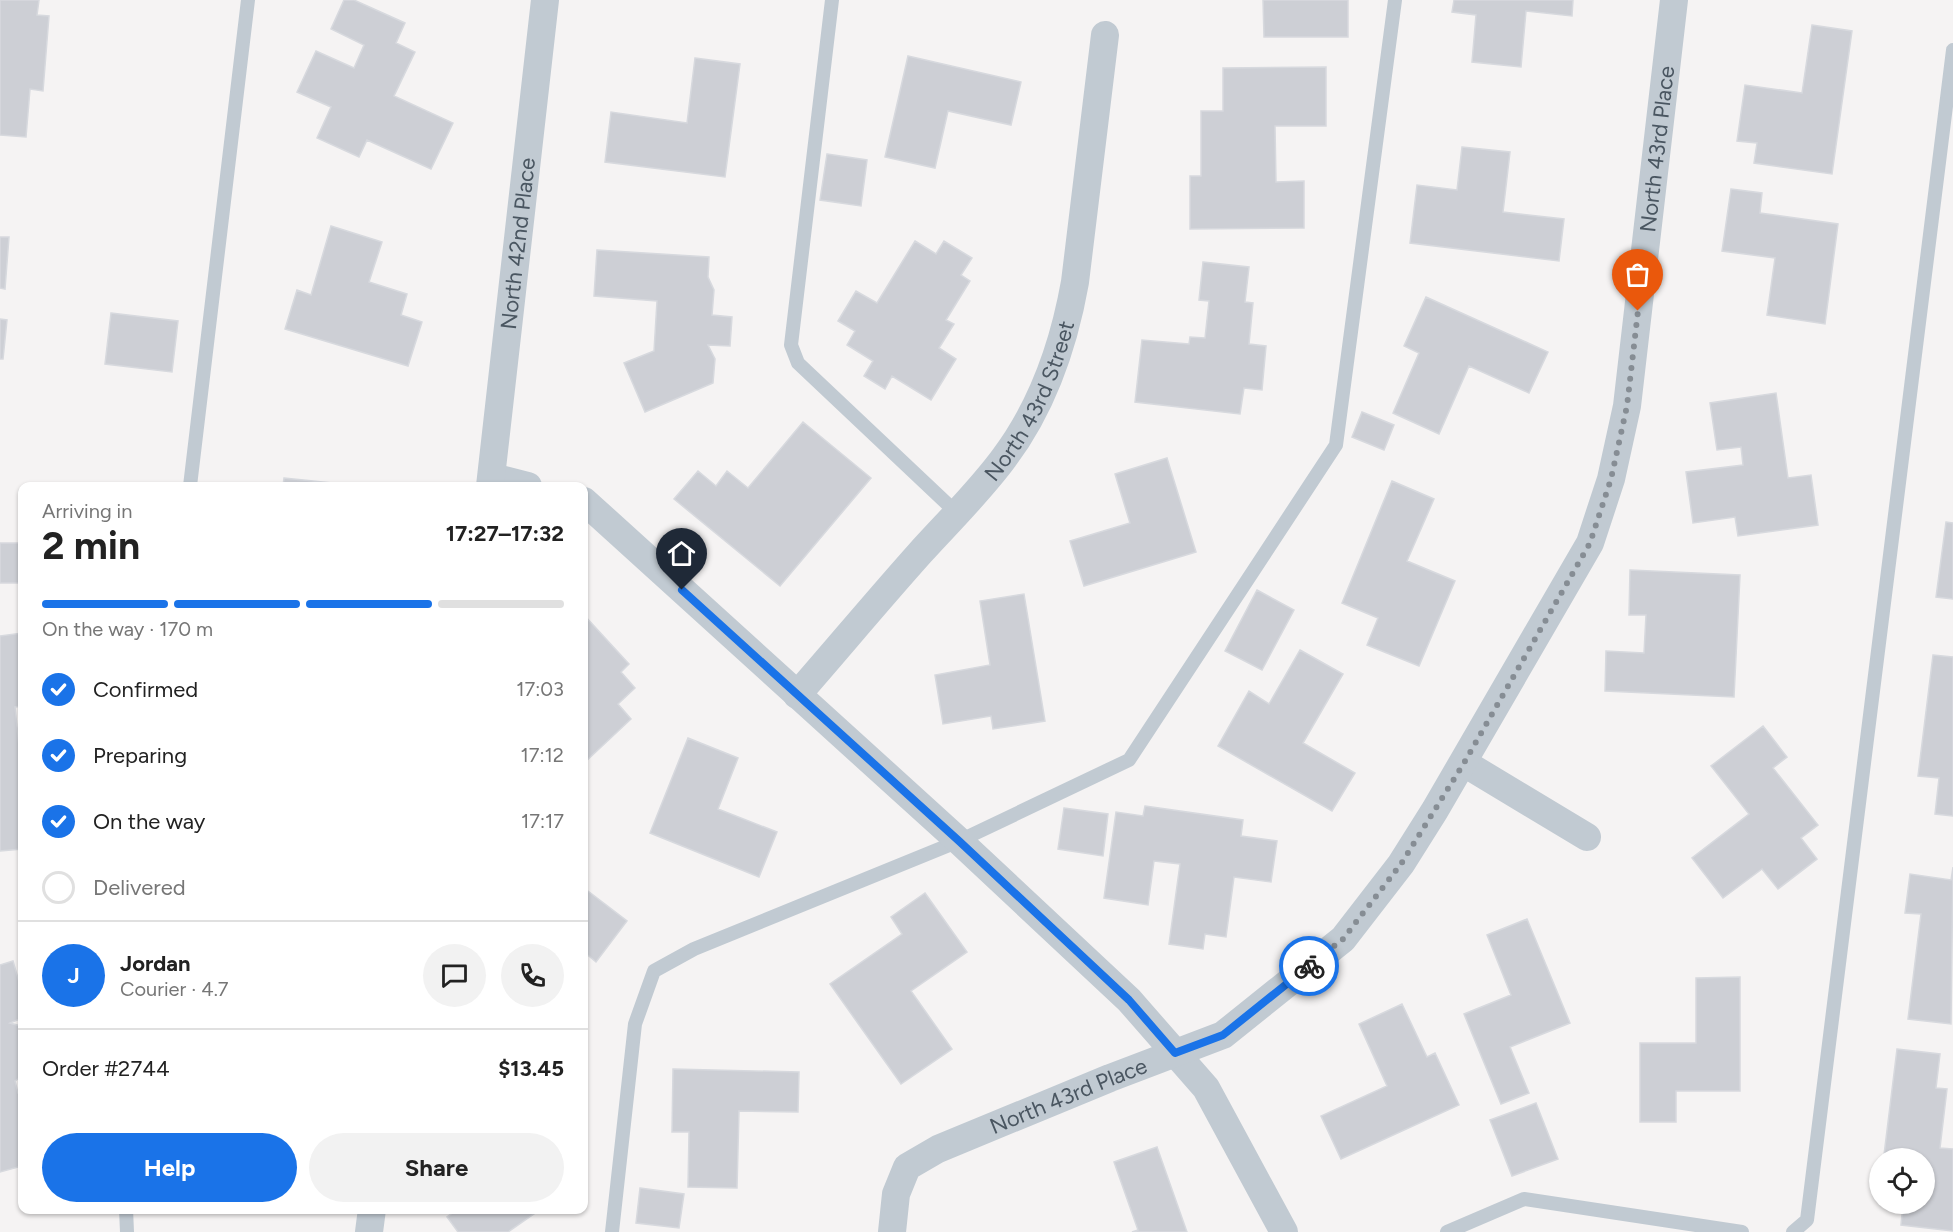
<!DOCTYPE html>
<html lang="en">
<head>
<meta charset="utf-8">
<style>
  body { margin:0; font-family:Figtree,sans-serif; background:#f2f2f2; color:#222; height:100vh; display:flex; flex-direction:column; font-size:22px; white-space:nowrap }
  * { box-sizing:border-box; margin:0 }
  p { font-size:20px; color:#767676 }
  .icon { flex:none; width:33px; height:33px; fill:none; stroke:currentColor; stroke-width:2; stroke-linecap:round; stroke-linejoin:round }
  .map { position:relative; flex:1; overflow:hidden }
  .sheet { position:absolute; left:18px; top:482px; width:570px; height:732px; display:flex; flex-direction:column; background:#fff; border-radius:12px; box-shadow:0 2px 4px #0004 }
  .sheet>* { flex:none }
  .fabs { position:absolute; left:1869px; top:1148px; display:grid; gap:12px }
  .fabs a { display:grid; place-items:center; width:66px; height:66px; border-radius:50%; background:#fff; box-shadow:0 2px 4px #0004; font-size:30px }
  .pin { position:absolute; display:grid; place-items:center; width:51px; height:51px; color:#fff; margin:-62px -26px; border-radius:50% 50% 50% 0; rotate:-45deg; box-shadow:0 0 6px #0007 }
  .pin .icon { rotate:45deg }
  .courier { position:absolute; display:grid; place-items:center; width:60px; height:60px; margin:-30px; border:4px solid #1a73e8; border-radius:50%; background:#fff; color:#222; box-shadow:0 2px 8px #0007 }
  .head em { font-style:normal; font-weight:700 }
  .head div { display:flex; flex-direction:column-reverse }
  .head { display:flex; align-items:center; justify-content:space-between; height:102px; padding:0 24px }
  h1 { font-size:39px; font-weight:700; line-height:45px }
  .bar { display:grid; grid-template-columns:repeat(4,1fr); gap:9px 6px; align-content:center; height:72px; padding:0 24px }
  .bar i { height:8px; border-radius:4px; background:#e0e0e0 }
  .bar .current { background:#1a73e8 }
  .bar p { grid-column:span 4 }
  .line { display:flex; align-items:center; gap:15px; padding:0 24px; border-top:2px solid #e0e0e0 }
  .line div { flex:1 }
  .round { display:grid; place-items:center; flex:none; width:63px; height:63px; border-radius:32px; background:#f2f2f2 }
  ol { padding:0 24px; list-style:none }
  li { display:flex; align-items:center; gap:18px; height:66px }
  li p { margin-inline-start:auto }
  li .icon { padding:6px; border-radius:50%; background:#1a73e8; color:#fff; stroke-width:4 }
  li:last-child { color:#767676 }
  li i { width:33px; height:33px; border:3px solid #e0e0e0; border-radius:50% }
  .action { display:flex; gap:12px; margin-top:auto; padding:12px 24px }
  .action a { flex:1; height:69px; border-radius:36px; background:#1a73e8; color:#fff; font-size:24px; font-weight:700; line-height:69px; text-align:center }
  .action a+a { background:#f2f2f2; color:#222 }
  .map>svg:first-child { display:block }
</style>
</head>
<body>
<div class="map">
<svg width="1953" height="1232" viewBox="0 0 1953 1232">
  <rect width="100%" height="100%" fill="#f5f3f3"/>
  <path fill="#cdcfd5" stroke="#d7d9de" stroke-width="1.5" d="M0,0H39L37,15L49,16L43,91L30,89L26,137L0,135Z
    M344,0H354L405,23L396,43L415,52L394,96L453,123L431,169L367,140L359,157L317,138L331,107L297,92L316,51L354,68L364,45L331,29Z
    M1263,0H1348V37H1264Z
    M1454,0H1573L1572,16L1526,11L1521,67L1472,62L1476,15L1452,12Z
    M1812,25L1852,31L1832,174L1754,163L1757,143L1737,141L1745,85L1802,93Z
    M908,56L1021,82L1011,125L948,111L935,168L885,157Z
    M695,58L740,64L725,177L605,162L611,112L687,123Z
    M1326,67V126H1275L1276,182L1304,181V228L1190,229V176H1201V111H1223V68Z
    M1462,147L1510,152L1503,212L1564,219L1559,261L1410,243L1417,185L1457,190Z
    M827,154L867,160L861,206L820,200Z
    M1731,189L1762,193L1760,213L1838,224L1825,324L1767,315L1775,258L1722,251Z
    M331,226L382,242L369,282L407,294L401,315L422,322L408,366L285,329L297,290L311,295Z
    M0,237H9L5,289L0,288Z
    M915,241L936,254L944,241L972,258L961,275L970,281L946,320L954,324L939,348L956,359L931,400L892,376L885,389L864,376L873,361L847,345L855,331L838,321L856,291L877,303Z
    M597,250L709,257L708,277L714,290L712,315L732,317L730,346L708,345L715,359L713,383L645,412L624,363L654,351L657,301L594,296Z
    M1203,262L1249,267L1245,302L1253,303L1249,344L1266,346L1262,390L1244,388L1240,414L1135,402L1142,340L1189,344L1190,337L1205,338L1209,301L1199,300Z
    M1426,297L1548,352L1529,393L1469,366L1439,434L1393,413L1419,353L1404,346Z
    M111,313L178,321L172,372L105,364Z
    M0,319L7,320L3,359H0Z
    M1776,393L1788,478L1811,475L1818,525L1738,536L1735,517L1693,523L1686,472L1743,465L1741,447L1717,450L1710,403Z
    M1362,412L1394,425L1384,450L1352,437Z
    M803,422L871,478L780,586L674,499L698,471L716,486L727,471L748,488Z
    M1167,458L1196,552L1084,586L1070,541L1130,523L1115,474Z
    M284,478L332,483V486H283Z
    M1392,481L1434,499L1407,561L1455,581L1419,666L1367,645L1378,618L1342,603Z
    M1946,522L1953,523V599L1936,597Z
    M0,543H22V583H0Z
    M1630,570L1740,575L1734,697L1605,691L1606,651L1644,653L1646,615H1629Z
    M1257,590L1294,610L1262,670L1225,651Z
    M1024,594L1045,721L993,729L991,716L943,724L935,675L990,665L980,601Z
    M584,615L629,664L621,672L635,688L618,704L631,719L584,763Z
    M22,633V706L15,707L19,746H22V849L0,851V636Z
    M1300,650L1343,674L1303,743L1355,773L1332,811L1218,746L1249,691L1269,704Z
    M1933,655L1953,657V816L1935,814L1939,778L1918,776Z
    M1763,726L1787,757L1773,768L1818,825L1801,838L1817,859L1778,889L1762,869L1723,898L1692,858L1749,814L1711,766Z
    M688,738L738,758L718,809L777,832L759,877L650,833Z
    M1145,806L1243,820L1241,836L1277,841L1271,882L1234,877L1226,937L1205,934L1203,949L1169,944L1180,864L1154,861L1148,905L1104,898L1116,812L1143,816Z
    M1064,808L1108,814L1103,856L1058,849Z
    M1953,867L1951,1024L1908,1019L1921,914L1905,913L1910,874L1951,880Z
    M584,888L627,921L596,962L584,952Z
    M925,893L967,952L911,991L952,1049L901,1084L830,984L902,934L891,917Z
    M1527,919L1570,1023L1510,1047L1529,1093L1501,1104L1464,1014L1511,995L1487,935Z
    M13,961L22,992V1018L10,1023L21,1026L22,1024V1076L15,1081L18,1093L22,1092V1166L0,1172V965Z
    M1740,977V1091H1676V1122H1640V1043H1696V978Z
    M1402,1004L1427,1057L1435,1053L1459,1105L1341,1159L1321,1116L1387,1086L1359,1024Z
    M1897,1049L1940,1054L1936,1088L1947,1089L1940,1148L1953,1149V1231L1901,1225L1903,1203H1924V1158H1888L1884,1155Z
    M673,1069L799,1072L798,1112L739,1111L737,1188L688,1187L689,1132H672Z
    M1536,1103L1558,1159L1512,1176L1490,1120Z
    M1157,1147L1187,1232H1132L1138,1230L1114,1162Z
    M640,1188L684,1194L679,1228L636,1223Z
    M458,1209H541L508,1232H458L447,1217Z"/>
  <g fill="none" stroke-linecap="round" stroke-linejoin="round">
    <path stroke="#c1cad2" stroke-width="14" d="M832,0L791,345L798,363L958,514
      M190,486L248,0
      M126,1209L127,1232
      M612,1232L635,1024L654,971L694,949L959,841L1129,760L1336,445L1395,0
      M1447,1232L1524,1199L1742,1232
      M1793,1232L1807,1220L1953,50"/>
    <g stroke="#c1cad2" stroke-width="28">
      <path d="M492,477L528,486"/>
      <path id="s1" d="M490,486L545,0"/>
      <path d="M584,501L959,841L1129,1000L1206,1088L1284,1232"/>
      <path id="s2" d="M797,695C838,648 878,600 920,553C948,522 979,492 1004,458C1043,406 1064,344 1075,282L1105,35"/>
      <path d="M1464,763L1587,837"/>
      <path d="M369,1232L372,1209"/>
      <path id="s3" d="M892,1232L896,1194L907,1167L938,1149L1110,1078L1223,1035L1343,939L1401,864L1435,810L1590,543L1611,479L1627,406L1674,0"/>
    </g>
  </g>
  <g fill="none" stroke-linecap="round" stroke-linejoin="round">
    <path stroke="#868d94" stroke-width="6" stroke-dasharray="0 10.8" d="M1309,966L1343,939L1401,864L1464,763L1590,543L1611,479L1627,406L1638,311"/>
    <path stroke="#1a73e8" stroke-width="8" d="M682,590L959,841L1129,1000L1175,1053L1223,1035L1309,966"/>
  </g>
  <g text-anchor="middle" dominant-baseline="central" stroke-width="6" stroke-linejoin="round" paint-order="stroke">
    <g font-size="22" fill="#4a5661" stroke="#fff">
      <text stroke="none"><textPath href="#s3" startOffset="1432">North 43rd Place</textPath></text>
      <text stroke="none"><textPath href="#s1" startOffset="244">North 42nd Place</textPath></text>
      <text stroke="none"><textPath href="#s2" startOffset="378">North 43rd Street</textPath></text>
      <text stroke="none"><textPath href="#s3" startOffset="244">North 43rd Place</textPath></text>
    </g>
  </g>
</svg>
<div class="fabs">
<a><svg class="icon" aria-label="locate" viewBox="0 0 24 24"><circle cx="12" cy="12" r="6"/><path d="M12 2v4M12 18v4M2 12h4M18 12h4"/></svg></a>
</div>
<div class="pin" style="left:1638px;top:311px;background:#ea580c"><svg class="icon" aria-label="bag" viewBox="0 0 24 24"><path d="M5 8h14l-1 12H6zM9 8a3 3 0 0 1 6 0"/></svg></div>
<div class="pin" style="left:682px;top:590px;background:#1f2937"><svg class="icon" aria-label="home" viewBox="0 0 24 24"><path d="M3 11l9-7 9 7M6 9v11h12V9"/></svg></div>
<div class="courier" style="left:1309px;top:966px"><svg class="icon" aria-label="bike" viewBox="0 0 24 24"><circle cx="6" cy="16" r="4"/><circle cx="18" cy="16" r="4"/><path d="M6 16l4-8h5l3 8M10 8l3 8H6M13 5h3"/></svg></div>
<section class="sheet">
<div class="head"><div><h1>2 min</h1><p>Arriving in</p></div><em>17:27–17:32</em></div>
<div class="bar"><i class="current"></i><i class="current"></i><i class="current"></i><i></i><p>On the way · 170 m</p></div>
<ol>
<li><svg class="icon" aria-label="check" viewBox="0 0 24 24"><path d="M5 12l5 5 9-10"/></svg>Confirmed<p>17:03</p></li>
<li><svg class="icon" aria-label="check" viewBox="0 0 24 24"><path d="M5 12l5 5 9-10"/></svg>Preparing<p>17:12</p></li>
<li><svg class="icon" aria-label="check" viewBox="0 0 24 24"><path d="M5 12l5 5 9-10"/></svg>On the way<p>17:17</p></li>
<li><i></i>Delivered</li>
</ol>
<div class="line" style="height:108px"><b class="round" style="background:#1a73e8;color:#fff">J</b><div><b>Jordan</b><p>Courier · 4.7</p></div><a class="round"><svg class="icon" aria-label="chat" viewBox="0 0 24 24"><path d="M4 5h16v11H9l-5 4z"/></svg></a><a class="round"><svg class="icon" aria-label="phone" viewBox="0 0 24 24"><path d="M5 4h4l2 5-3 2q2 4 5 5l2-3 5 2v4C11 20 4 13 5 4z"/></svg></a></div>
<div class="line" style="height:78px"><div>Order #2744</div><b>$13.45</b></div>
<div class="action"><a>Help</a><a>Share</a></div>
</section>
</div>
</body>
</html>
